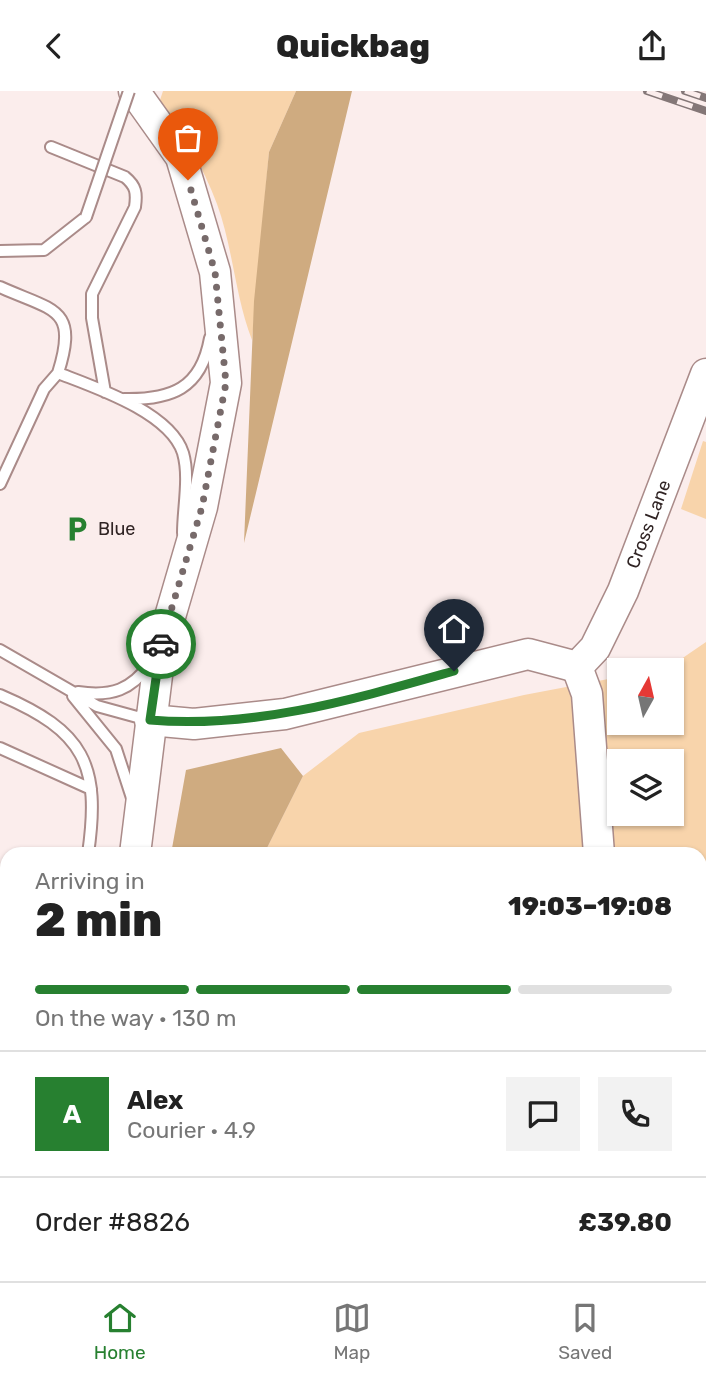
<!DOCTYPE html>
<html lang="en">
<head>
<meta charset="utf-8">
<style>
  body { margin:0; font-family:Rubik,sans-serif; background:#f2f2f2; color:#222; height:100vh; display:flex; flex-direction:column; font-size:26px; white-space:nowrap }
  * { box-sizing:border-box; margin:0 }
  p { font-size:23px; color:#767676 }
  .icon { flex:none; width:38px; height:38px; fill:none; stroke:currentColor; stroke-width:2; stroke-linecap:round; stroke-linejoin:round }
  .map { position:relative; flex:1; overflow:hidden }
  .details { position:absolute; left:0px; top:756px; width:707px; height:434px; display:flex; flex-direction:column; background:#fff; border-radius:21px 21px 0 0; box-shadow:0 2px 5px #0004 }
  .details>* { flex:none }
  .needle { width:46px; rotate:8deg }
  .tools { position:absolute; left:607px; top:567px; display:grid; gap:14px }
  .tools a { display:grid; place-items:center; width:77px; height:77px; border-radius:0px; background:#fff; box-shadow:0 2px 5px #0004; font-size:35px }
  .pin { position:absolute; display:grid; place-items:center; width:60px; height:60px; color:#fff; margin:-72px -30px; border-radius:50% 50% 50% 0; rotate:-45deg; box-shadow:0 0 7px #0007 }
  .pin .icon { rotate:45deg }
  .courier { position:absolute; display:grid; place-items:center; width:70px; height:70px; margin:-35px; border:5px solid #278030; border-radius:50%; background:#fff; color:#222; box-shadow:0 2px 9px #0007 }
  .headline em { font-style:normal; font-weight:800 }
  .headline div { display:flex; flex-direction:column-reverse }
  .headline { display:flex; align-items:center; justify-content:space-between; height:119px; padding:0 35px }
  h1 { font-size:46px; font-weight:800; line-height:52px }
  .bar { display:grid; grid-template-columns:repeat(4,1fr); gap:10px 7px; align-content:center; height:84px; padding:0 35px }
  .bar i { height:9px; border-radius:5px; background:#e0e0e0 }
  .bar .current { background:#278030 }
  .bar p { grid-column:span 4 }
  .line { display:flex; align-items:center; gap:18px; padding:0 35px; border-top:2px solid #e0e0e0 }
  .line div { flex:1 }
  .round { display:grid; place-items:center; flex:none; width:74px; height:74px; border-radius:0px; background:#f2f2f2 }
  header { display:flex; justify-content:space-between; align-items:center; height:91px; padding:0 35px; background:#fff; font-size:32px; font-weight:800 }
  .dock { display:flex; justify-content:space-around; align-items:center; height:98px; border-top:2px solid #e0e0e0; background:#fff; font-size:19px; color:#767676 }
  .dock a { display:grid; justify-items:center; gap:4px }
  .dock .current { color:#278030 }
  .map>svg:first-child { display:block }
</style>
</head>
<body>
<header><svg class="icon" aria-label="back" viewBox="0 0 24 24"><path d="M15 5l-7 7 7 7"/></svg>Quickbag<svg class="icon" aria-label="share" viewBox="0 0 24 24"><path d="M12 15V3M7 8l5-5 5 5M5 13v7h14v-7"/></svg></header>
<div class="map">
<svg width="706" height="1190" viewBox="0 0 706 1190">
  <rect width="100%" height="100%" fill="#fbedec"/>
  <path fill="#f8d4ab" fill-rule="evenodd" d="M163,0H296L269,61L252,249C235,205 233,157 217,113C203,75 182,42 160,9Z
    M703,350L706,351V428L681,418Z
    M706,551V1138L700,1137V763H264L303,685L359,642L524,604L619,586L620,632H672V579H657L668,577ZM620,670H672V723H620Z
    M150,1183H663L659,1190H149Z"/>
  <path fill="#cfab80" d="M296,0H352L244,452L254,210L269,61Z
    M281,657L303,685L264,763H171L186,679Z"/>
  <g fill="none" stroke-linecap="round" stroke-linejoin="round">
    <g stroke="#aa8b89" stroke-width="14">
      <path id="lane" d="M51,56L125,86C136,95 137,102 135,116L92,203V227L105,301
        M0,160L44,159L86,126
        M0,196C53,220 79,216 58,282
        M124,308C171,309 201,298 210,247
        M0,393L44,298L58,282C94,296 170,321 183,362C190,386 183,417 183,442
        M0,559L97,615L148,629
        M78,601C112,606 131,599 151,572
        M0,604C84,640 101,673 88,763
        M73,605L116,658L132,707
        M0,657L91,698
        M0,1110L7,1096
        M705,1190L706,1189"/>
    </g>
    <g stroke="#aa8b89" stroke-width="33">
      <g id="secondary">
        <path d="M134,0L181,66L215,181L226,292L202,416L160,560L135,763"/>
        <path d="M577,576L587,603L599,763"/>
        <path id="s1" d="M150,629L194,633L285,623L528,563L577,576L595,557L623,500L706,283"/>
        <path d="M700,1081L706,1095"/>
        <path d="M24,1190L27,1183"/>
      </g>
    </g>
    <use href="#lane" stroke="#fff" stroke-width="10"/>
    <use href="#secondary" stroke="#fff" stroke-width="30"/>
    <g stroke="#847777" stroke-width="8">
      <path id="rail" d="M647,0L706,20
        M685,0L706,7"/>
    </g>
    <use href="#rail" stroke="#fbedec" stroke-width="5" stroke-dasharray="16" stroke-linecap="butt"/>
    <g stroke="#aa8b89" stroke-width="14" stroke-linecap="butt">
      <path id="lane-bridge" d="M86,126L129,0"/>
    </g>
    <use href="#lane-bridge" stroke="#fff" stroke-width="10"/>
  </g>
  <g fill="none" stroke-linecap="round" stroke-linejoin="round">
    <path stroke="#776a6a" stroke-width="7" stroke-dasharray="0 12.6" d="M161,553L202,416L226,292L215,181L188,89"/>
    <path stroke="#278030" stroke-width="9" d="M161,553L150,629C254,638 355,608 454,580"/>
  </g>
  <defs>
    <g id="parking-bare" transform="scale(2.1)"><path d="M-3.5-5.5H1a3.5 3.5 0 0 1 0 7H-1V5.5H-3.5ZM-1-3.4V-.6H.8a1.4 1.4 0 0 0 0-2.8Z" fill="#278030" stroke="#fbedec" stroke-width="2.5" paint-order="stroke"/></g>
  </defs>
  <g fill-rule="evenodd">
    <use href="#parking-bare" x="77" y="438"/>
  </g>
  <g text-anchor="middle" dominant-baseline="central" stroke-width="5" stroke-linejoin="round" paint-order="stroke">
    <g font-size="18" fill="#302424" stroke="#fbedec">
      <text stroke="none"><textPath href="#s1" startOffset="598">Cross Lane</textPath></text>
    </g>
    <g font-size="18" fill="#302424" stroke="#fbedec" text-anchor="start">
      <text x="98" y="438">Blue</text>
    </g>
  </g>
</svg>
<div class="tools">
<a><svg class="needle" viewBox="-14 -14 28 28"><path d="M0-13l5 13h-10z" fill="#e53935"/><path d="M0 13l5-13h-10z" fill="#767676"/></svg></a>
<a><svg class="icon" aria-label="layers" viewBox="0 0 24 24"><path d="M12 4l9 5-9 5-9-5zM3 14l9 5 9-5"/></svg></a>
</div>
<div class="pin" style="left:188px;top:89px;background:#ea580c"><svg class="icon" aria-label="bag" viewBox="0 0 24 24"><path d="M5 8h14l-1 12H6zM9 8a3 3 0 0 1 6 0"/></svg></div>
<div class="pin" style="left:454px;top:580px;background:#1f2937"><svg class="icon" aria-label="home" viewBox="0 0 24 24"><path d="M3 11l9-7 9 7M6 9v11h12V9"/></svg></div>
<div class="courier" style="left:161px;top:553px"><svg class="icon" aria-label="car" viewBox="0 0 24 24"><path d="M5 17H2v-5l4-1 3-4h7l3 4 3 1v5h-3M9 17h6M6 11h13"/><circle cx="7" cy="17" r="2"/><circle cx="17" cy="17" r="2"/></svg></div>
<section class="details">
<div class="headline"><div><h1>2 min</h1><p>Arriving in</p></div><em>19:03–19:08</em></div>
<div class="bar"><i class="current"></i><i class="current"></i><i class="current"></i><i></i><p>On the way · 130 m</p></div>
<div class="line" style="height:126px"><b class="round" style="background:#278030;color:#fff">A</b><div><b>Alex</b><p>Courier · 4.9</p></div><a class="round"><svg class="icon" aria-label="chat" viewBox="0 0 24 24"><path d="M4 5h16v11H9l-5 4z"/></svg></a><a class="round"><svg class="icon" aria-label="phone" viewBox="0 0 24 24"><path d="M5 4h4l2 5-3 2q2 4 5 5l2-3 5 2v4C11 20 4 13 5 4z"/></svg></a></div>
<div class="line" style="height:91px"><div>Order #8826</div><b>£39.80</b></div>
</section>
</div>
<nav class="dock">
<a class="current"><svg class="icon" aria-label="home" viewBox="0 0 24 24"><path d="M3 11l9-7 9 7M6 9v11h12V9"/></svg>Home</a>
<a><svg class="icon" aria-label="map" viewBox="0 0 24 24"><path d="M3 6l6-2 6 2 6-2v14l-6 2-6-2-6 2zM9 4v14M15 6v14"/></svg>Map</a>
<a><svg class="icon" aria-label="saved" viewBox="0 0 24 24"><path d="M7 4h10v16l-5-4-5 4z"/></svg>Saved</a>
</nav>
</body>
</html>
